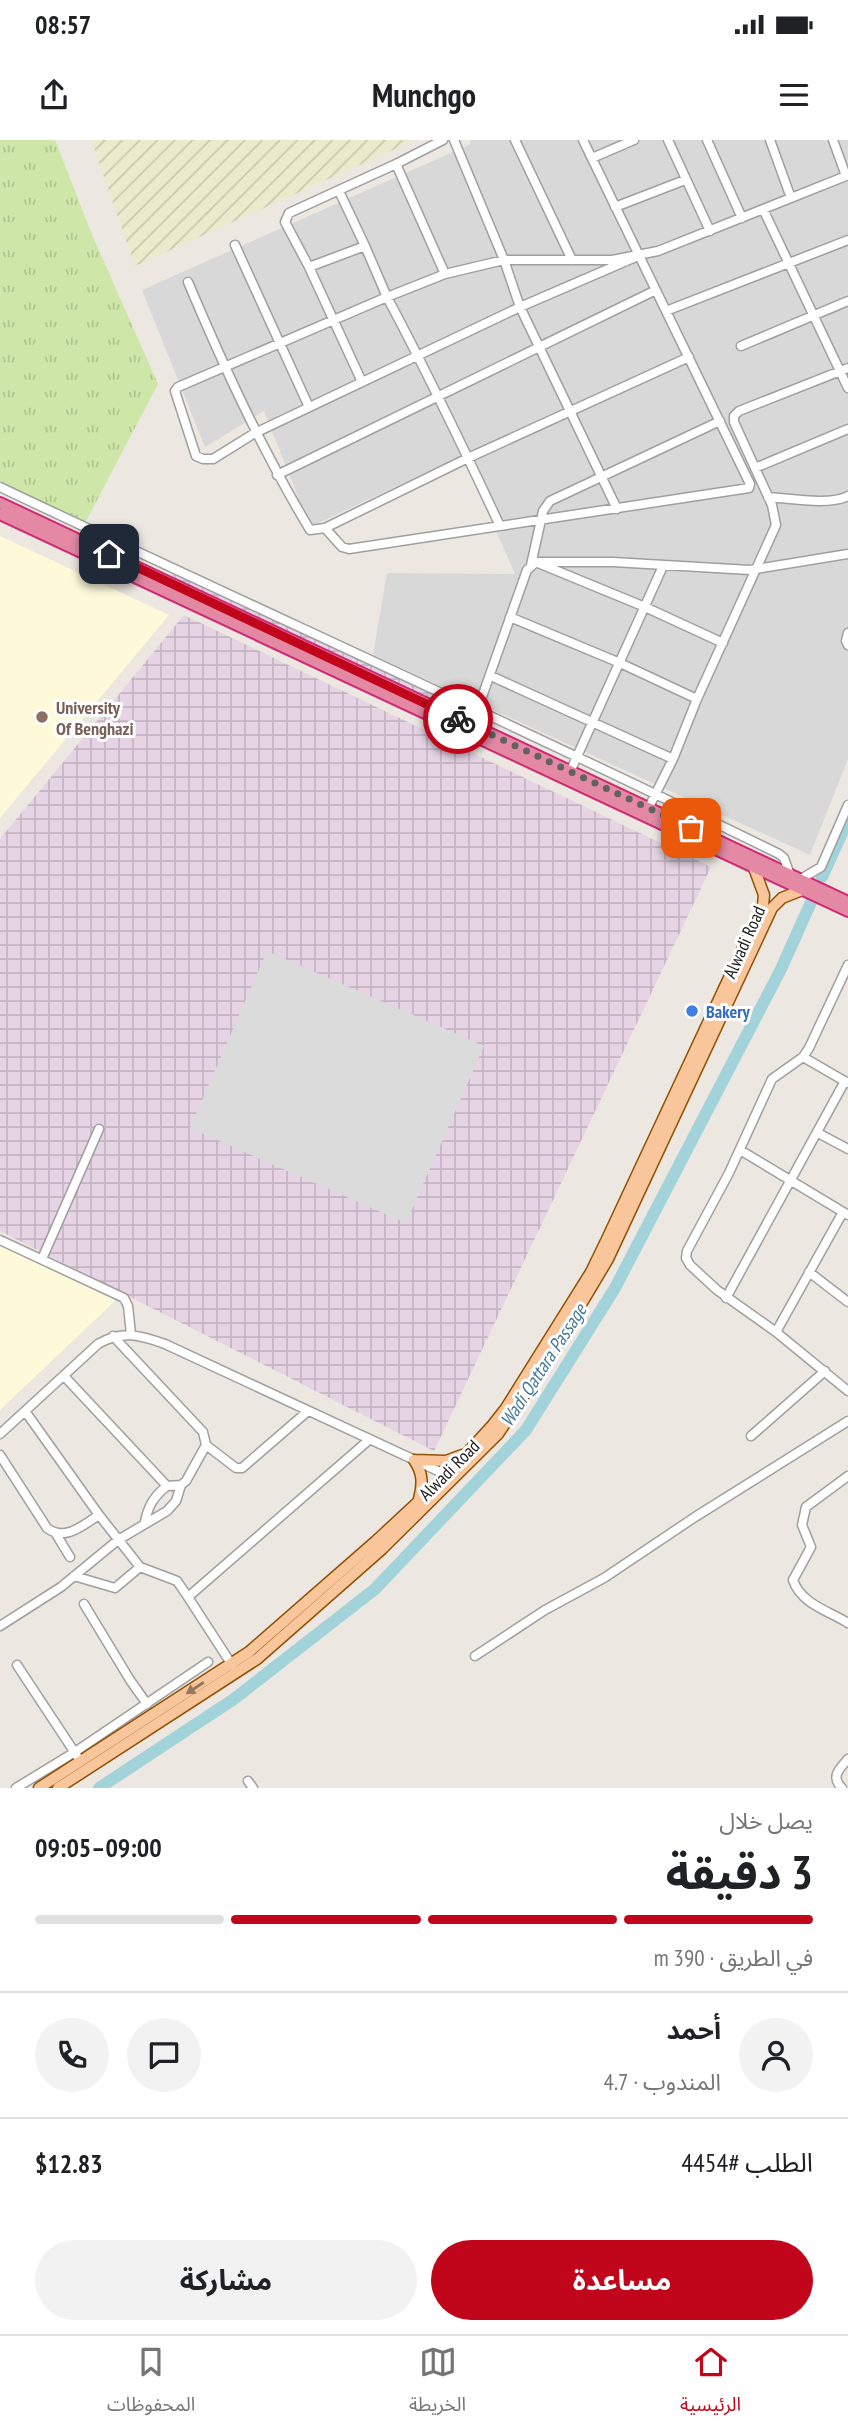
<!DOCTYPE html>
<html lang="ar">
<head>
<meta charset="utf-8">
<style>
  body { margin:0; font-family:"PT Sans Narrow","Noto Sans Arabic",sans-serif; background:#f2f2f2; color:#202124; direction:rtl; height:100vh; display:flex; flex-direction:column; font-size:26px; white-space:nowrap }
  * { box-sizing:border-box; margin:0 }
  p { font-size:23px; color:#757577 }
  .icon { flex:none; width:38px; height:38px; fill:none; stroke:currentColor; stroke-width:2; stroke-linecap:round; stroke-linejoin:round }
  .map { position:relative; height:1648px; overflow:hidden; direction:ltr }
  .details { display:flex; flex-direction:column; background:#fff; flex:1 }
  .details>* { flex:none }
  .pin { position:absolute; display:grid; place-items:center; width:60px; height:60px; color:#fff; margin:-30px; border-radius:14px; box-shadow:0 4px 10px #0006 }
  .courier { position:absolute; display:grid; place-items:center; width:70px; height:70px; margin:-35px; border:5px solid #c1051b; border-radius:50%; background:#fff; color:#222; box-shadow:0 2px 9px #0007 }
  .head em { font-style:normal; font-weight:700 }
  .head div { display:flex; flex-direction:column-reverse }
  .head { display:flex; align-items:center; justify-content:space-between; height:119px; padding:0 35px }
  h1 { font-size:46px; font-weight:700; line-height:52px }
  .bar { display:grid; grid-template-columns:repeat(4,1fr); gap:10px 7px; align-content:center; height:84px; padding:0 35px }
  .bar i { height:9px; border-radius:5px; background:#e0e0e0 }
  .bar .on { background:#c1051b }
  .bar p { grid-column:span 4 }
  .line { display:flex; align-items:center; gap:18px; padding:0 35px; border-top:2px solid #e0e0e0 }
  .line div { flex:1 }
  .round { display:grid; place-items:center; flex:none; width:74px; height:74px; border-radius:37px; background:#f2f2f2 }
  .primary-button { display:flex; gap:14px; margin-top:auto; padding:14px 35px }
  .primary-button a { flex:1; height:80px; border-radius:42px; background:#c1051b; color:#fff; font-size:28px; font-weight:700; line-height:80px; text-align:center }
  .primary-button a+a { background:#f2f2f2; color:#202124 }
  .status { display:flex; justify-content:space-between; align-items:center; height:49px; padding:0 35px; background:#fff; direction:ltr }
  .status svg { height:19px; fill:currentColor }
  header { display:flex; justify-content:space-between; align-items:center; height:91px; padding:0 35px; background:#fff; font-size:32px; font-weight:700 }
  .tab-bar { display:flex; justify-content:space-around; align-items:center; height:98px; border-top:2px solid #e0e0e0; background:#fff; font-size:19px; color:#757577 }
  .tab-bar a { display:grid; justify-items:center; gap:4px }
  .tab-bar .on { color:#c1051b }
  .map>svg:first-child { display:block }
</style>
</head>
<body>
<div class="status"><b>08:57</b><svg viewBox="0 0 49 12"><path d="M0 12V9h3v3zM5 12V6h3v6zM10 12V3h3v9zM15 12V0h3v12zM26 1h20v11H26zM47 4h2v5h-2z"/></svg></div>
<header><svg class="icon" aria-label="menu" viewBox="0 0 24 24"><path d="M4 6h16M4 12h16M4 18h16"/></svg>Munchgo<svg class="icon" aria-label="share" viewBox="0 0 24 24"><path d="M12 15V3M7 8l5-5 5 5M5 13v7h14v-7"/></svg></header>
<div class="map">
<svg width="848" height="1648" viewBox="0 0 848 1648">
  <defs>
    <pattern id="industrial-grid" width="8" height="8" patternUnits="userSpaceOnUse" patternTransform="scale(1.75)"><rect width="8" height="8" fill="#e6d3e4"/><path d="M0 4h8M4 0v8" fill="none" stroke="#c5b5c3"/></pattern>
    <pattern id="farmland-furrows" width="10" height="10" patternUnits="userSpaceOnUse" patternTransform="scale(1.75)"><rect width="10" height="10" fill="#eceacc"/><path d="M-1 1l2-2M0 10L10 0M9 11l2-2" fill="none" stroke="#cac8af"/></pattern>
    <pattern id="grass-tufts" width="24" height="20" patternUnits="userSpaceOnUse" patternTransform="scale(1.75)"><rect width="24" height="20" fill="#cee6a7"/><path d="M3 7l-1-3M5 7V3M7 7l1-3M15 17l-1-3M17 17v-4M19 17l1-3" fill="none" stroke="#b0c58f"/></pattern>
  </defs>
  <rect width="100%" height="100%" fill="#ede7e1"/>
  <path fill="#d9d8d8" d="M470,0H848V619L810,715L373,515L387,433L515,434L463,315L310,387L264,271L205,307L142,150L471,4Z"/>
  <path fill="url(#industrial-grid)" d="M175,427L477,566L472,583L170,438Z
    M184,475L711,727L434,1311L0,1091V699Z"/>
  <path fill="#fefad9" d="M0,396L169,475L0,678Z
    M0,1104L117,1159L0,1270Z"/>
  <path fill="url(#farmland-furrows)" d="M91,0H415L135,126Z"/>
  <path fill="url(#grass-tufts)" d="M0,0H55L93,97L158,244L85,383L0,341Z"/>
  <path fill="#dbdbdb" d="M267,811L484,906L406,1083L190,988Z"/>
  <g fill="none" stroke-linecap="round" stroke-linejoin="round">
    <path stroke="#a2d3da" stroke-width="12" d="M822,737L848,680
      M99,1648L234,1559L375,1449L526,1290L615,1148L781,829L812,760"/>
    <g stroke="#9f9f9f" stroke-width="11">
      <path id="minor" d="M443,0L396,24L289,73L285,82L309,127L365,106L387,157L445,134L504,120H612L658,111L846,36L833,0
        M454,0L504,120L520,167L617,369
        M515,0L572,120
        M668,0L710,91
        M707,0L742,78
        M770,0L791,58
        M592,18L634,0
        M396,24L445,134
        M339,51L365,106
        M615,67L685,40
        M763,69L848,248
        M235,105L309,267
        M309,127L362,242
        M188,142C224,227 262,310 310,390L325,388L468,318L689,217
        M666,171L848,100
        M741,206L848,161
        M755,328L848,289
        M277,335L656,150
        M0,347C259,470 521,587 779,714L784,718L790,735
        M768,357C788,358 830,366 848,356
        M500,386C464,309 427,232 387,157L178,247L175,251L196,316L203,319H213L255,293L520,167L638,116
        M325,388L342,407L349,409L749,348L750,344L583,0
        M538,423L645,467L723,503
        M531,425L543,371L550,361L720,281
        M510,477L620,523L697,559
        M848,493L846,501L848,505
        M491,536L673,619
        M472,585L527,430L536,422H613L750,430L848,414
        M570,632L663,426
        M648,669L673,619L697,559L776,385L772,365L734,282V276L739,271L848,228
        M801,739L821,727L848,665
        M848,825L809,908L803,917L772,939L729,1033L687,1111L686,1118L690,1125L717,1150L776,1192L848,1251
        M803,917L848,943
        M818,993L848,1009
        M740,1010L848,1075
        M0,1100L124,1158L128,1166L131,1194
        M42,1119L99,989
        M809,1132L848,1162
        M726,1158L845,941
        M776,1192L843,1072
        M64,1236L167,1346L181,1345
        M25,1271L99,1375L140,1427L177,1441L188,1457
        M0,1294L98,1204C122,1190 140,1195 165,1204L449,1336
        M751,1296L825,1231
        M206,1305L236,1328H242L308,1271
        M0,1315L47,1388C65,1402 83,1385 99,1375
        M848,1336L806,1367L802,1385L811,1407L793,1440C801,1464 829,1471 848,1483
        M145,1382C148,1366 154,1356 167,1346
        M56,1394L70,1417
        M74,1436L115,1448L140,1427
        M84,1464L130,1540L147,1564
        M0,1486L61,1447L118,1400L167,1371L176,1361L181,1345L186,1341L206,1305L203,1292L113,1196
        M475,1516L545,1470L604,1438L695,1377L848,1281
        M17,1525L77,1616
        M232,1525L188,1457L370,1299
        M248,1641L253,1648
        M16,1648L75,1612L208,1522
        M842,1648C830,1637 840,1628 848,1619"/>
    </g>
    <g stroke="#8e5104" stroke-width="13">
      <path id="major" d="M414,1320L446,1321L462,1315
        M414,1320C423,1333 423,1344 419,1359
        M39,1648L249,1512L376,1401L447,1335L491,1287L506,1268L591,1132L607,1099L763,765L764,755L754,728
        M58,1648L257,1519L382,1409L498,1294L549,1218L608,1119L772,768L782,758L802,750"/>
    </g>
    <g stroke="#d12875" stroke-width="14">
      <path id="highway" d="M0,363L848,762
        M0,374L848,771"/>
    </g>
    <use href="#minor" stroke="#fff" stroke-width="8"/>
    <use href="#major" stroke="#f9c59a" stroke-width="10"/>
    <use href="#highway" stroke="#e389a4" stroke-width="10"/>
  </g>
  <defs><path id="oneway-solid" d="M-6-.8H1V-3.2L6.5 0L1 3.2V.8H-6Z" transform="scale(1.75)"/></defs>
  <use fill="#957861" href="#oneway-solid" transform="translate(195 1548) rotate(147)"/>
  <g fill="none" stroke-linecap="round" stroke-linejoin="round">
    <path stroke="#646260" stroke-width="7" stroke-dasharray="0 12.6" d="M458,579L691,688"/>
    <path stroke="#c1051b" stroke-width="9" d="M109,414L458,579"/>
  </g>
  <circle fill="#8d6e63" stroke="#fff" stroke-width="2.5" cx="42" cy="577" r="7"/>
  <circle fill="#3f7fe0" stroke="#fff" stroke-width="2.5" cx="692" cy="871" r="7"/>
  <g text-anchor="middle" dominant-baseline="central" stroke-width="6" stroke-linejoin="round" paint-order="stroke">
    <g font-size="18" font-weight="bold" fill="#785e54" stroke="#fff" text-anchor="start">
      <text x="56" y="567">University<tspan x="56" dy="21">Of Benghazi</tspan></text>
    </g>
    <g font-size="18" fill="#1b1b1b" stroke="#fff">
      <text transform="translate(744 802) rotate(-66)">Alwadi Road</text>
      <text transform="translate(449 1330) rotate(-45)">Alwadi Road</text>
    </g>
    <g font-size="18" font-weight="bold" fill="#366cbe" stroke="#fff" text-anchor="start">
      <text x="706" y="871">Bakery</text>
    </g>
    <g font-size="19" font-style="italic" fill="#457898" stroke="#fff">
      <text transform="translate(543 1225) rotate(-57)">Wadi Qattara Passage</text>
    </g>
  </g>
</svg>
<div class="pin" style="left:691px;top:688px;background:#ea580c"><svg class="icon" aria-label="bag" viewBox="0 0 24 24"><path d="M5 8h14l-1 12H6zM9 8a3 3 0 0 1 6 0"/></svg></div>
<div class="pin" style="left:109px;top:414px;background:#1f2937"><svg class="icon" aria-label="home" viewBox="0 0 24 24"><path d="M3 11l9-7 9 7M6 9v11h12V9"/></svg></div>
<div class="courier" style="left:458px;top:579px"><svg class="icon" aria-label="bike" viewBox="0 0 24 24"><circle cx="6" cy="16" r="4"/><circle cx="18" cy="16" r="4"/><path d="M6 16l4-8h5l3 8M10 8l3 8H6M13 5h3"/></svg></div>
</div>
<section class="details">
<div class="head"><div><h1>3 دقيقة</h1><p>يصل خلال</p></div><em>09:00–09:05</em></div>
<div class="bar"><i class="on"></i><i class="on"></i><i class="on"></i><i></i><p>في الطريق · 390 m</p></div>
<div class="line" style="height:126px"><a class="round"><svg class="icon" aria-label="person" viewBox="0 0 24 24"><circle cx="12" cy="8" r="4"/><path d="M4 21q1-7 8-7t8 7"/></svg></a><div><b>أحمد</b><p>المندوب · 4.7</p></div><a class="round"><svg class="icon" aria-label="chat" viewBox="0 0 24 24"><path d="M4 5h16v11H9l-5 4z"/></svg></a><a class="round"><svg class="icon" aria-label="phone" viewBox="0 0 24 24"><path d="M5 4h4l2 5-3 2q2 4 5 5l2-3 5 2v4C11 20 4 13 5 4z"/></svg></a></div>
<div class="line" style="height:91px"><div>الطلب #4454</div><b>$12.83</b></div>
<div class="primary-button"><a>مساعدة</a><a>مشاركة</a></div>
</section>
<nav class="tab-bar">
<a class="on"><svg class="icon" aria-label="home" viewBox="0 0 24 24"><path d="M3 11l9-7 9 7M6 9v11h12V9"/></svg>الرئيسية</a>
<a><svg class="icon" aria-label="map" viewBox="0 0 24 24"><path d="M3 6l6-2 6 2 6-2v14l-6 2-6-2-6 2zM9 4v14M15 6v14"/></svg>الخريطة</a>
<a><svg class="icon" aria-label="saved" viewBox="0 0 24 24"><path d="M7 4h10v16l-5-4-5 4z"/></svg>المحفوظات</a>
</nav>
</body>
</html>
